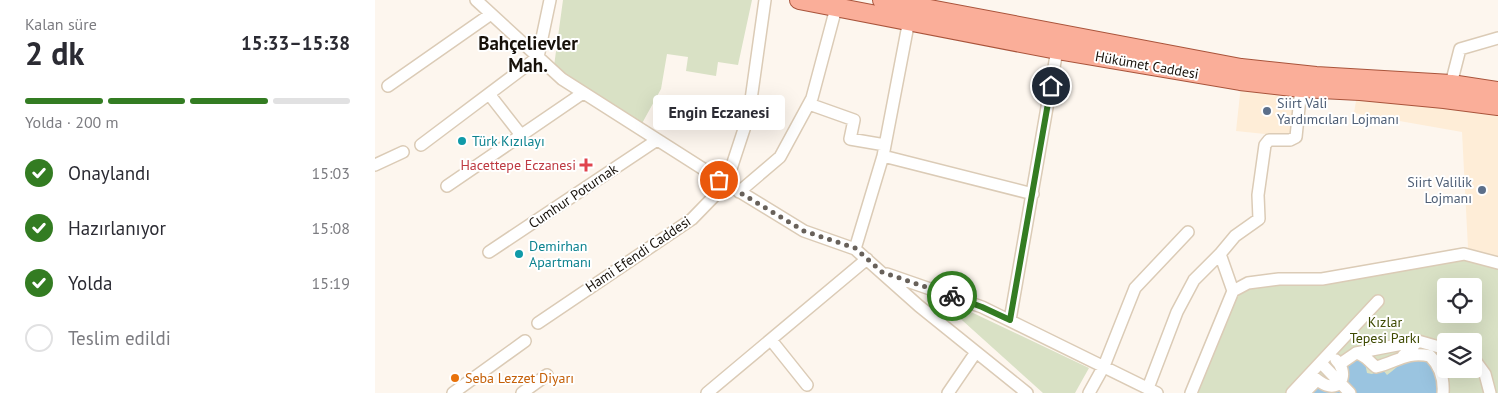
<!DOCTYPE html>
<html lang="tr">
<head>
<meta charset="utf-8">
<style>
  body { margin:0; font-family:"PT Sans",sans-serif; background:#f7f7f7; color:#2b2b33; height:100vh; display:flex; flex-direction:column; font-size:19px; white-space:nowrap }
  * { box-sizing:border-box; margin:0 }
  p { font-size:16px; color:#7c7c81 }
  .icon { flex:none; width:28px; height:28px; fill:none; stroke:currentColor; stroke-width:2; stroke-linecap:round; stroke-linejoin:round }
  .map { position:relative; flex:1; overflow:hidden }
  .sheet { display:flex; flex-direction:column; background:#fff; width:375px }
  .sheet>* { flex:none }
  .controls { position:absolute; left:1062px; top:278px; display:grid; gap:10px }
  .controls a { display:grid; place-items:center; width:45px; height:45px; border-radius:5px; background:#fff; box-shadow:0 5px 20px #0002; font-size:25px }
  .pin { position:absolute; display:grid; place-items:center; width:42px; height:42px; color:#fff; margin:-21px; border:2px solid #fff; border-radius:50%; box-shadow:0 1px 5px #0007 }
  .courier { position:absolute; display:grid; place-items:center; width:50px; height:50px; margin:-25px; border:4px solid #337c22; border-radius:50%; background:#fff; color:#222; box-shadow:0 1px 6px #0007 }
  .bubble { position:absolute; height:35px; border-radius:5px; background:#fff; box-shadow:0 5px 20px #0002; font-size:16px; font-weight:700; line-height:35px; text-align:center }
  .head em { font-style:normal; font-weight:700 }
  .head div { display:flex; flex-direction:column-reverse }
  .head { display:flex; align-items:center; justify-content:space-between; height:85px; padding:0 25px }
  h1 { font-size:32px; font-weight:700; line-height:38px }
  .bar { display:grid; grid-template-columns:repeat(4,1fr); gap:8px 5px; align-content:center; height:60px; padding:0 25px }
  .bar i { height:6px; border-radius:4px; background:#e1e1e2 }
  .bar .active { background:#337c22 }
  .bar p { grid-column:span 4 }
  ol { padding:0 25px; list-style:none }
  li { display:flex; align-items:center; gap:15px; height:55px }
  li p { margin-inline-start:auto }
  li .icon { padding:5px; border-radius:50%; background:#337c22; color:#fff; stroke-width:4 }
  li:last-child { color:#7c7c81 }
  li i { width:28px; height:28px; border:2px solid #e1e1e2; border-radius:50% }
  main { display:flex; flex:1; min-height:0 }
  .map>svg:first-child { display:block }
</style>
</head>
<body>
<main>
<section class="sheet">
<div class="head"><div><h1>2 dk</h1><p>Kalan süre</p></div><em>15:33–15:38</em></div>
<div class="bar"><i class="active"></i><i class="active"></i><i class="active"></i><i></i><p>Yolda · 200 m</p></div>
<ol>
<li><svg class="icon" aria-label="check" viewBox="0 0 24 24"><path d="M5 12l5 5 9-10"/></svg>Onaylandı<p>15:03</p></li>
<li><svg class="icon" aria-label="check" viewBox="0 0 24 24"><path d="M5 12l5 5 9-10"/></svg>Hazırlanıyor<p>15:08</p></li>
<li><svg class="icon" aria-label="check" viewBox="0 0 24 24"><path d="M5 12l5 5 9-10"/></svg>Yolda<p>15:19</p></li>
<li><i></i>Teslim edildi</li>
</ol>
</section>
<div class="map">
<svg width="1123" height="393" viewBox="0 0 1123 393">
  <rect width="100%" height="100%" fill="#fdf6ee"/>
  <path fill="#feedd7" d="M866,85L922,91L918,137L861,131Z
    M982,95L1123,110V258L1093,248L1087,132L979,113Z"/>
  <path fill="#d9e1c5" fill-rule="evenodd" d="M188,0H377L363,65L343,62L341,76L311,71L313,57L292,54L286,89L265,127L185,74L179,66Z
    M1089,254L1123,263V393H816L858,291L873,283L947,279ZM1071,286H1099V314H1071ZM1071,341H1099V369H1071Z
    M558,294L714,368L700,393H668Z"/>
  <path fill="#9ac4e0" d="M984,358L990,363L992,373L997,374L1007,369L1012,375C1019,370 1028,361 1035,358C1058,352 1063,377 1065,393H934L944,383L952,389L968,365Z"/>
  <g fill="none" stroke-linecap="round" stroke-linejoin="round">
    <g stroke="#dbcbb6" stroke-width="14">
      <path id="street" d="M101,0L187,79L344,179L429,231L480,249L544,306L652,393
        M1076,84L1085,49L1123,38
        M13,86L116,14
        M114,94L146,135
        M434,104L479,120L475,139L510,145
        M46,145L163,57L175,0
        M508,156L658,194
        M0,165L28,152
        M72,186L208,93
        M364,192L405,157L437,98L461,8
        M480,249L508,156L534,20
        M114,252L282,140
        M845,254L860,236L884,219L883,195L890,145L894,140H915L921,137L926,88
        M512,274L607,307L782,393
        M635,320L682,50
        M163,323L317,219L351,184L374,114L390,0
        M396,340L432,385
        M1043,341L1071,349
        M981,353L1043,341L1028,356
        M1099,359L1110,374L1115,393
        M946,363L975,393
        M965,364L981,353C991,355 993,361 1001,367C1022,362 1031,351 1055,356C1065,366 1069,379 1068,393
        M935,374C940,378 945,383 951,385C968,391 973,371 961,360
        M773,388L802,312L819,280L845,254L858,291
        M78,393L150,341
        M147,393L172,375
        M332,393L492,259
        M573,393L601,352
        M714,393L729,366L760,288L813,232
        M816,393L858,291L873,283L904,279H947L1089,254L1123,263
        M917,393L1003,301
        M929,393L942,380"/>
    </g>
    <g stroke="#a9543b" stroke-width="20">
      <path id="primary" d="M424,0L682,50L865,81L926,88L985,91L1069,99L1123,106
        M507,0L866,68L941,76L1076,84L1123,91"/>
    </g>
    <use href="#street" stroke="#fff" stroke-width="11"/>
    <use href="#primary" stroke="#faae99" stroke-width="18"/>
  </g>
  <g fill="none" stroke-linecap="round" stroke-linejoin="round">
    <path stroke="#68615a" stroke-width="5" stroke-dasharray="0 9" d="M344,180L429,231L480,248L507,272L577,296"/>
    <path stroke="#337c22" stroke-width="6" d="M577,296L607,307L635,320L676,86"/>
  </g>
  <g fill="#5c6f8a" stroke="#fff" stroke-width="2">
    <circle cx="892" cy="111" r="5"/>
    <circle cx="1107" cy="190" r="5"/>
  </g>
  <g fill="#0f9aa8" stroke="#fff" stroke-width="2">
    <circle cx="87" cy="141" r="5"/>
    <circle cx="144" cy="254" r="5"/>
  </g>
  <path fill="#e0444e" stroke="#fff" stroke-width="2" d="M208.5 157.5h5v5h5v5h-5v5h-5v-5h-5v-5h5z"/>
  <circle fill="#e8710a" stroke="#fff" stroke-width="2" cx="80" cy="378" r="5"/>
  <g text-anchor="middle" dominant-baseline="central" stroke-width="4" stroke-linejoin="round" paint-order="stroke">
    <g font-size="14" fill="#17110a" stroke="#fff">
      <text transform="translate(772 65) rotate(10)">Hükümet Caddesi</text>
      <text transform="translate(198 196) rotate(-34)">Cumhur Poturnak</text>
      <text transform="translate(263 254) rotate(-34)">Hami Efendi Caddesi</text>
    </g>
    <g font-size="14" fill="#4e5e75" stroke="#fff" text-anchor="start">
      <text x="902" y="103">Siirt Vali<tspan x="902" dy="16">Yardımcıları Lojmanı</tspan></text>
      <text x="1097" y="182" text-anchor="end">Siirt Valilik<tspan x="1097" dy="16">Lojmanı</tspan></text>
    </g>
    <g font-size="14" fill="#0d838f" stroke="#fff" text-anchor="start">
      <text x="97" y="141">Türk Kızılayı</text>
      <text x="154" y="246">Demirhan<tspan x="154" dy="16">Apartmanı</tspan></text>
    </g>
    <g font-size="14" fill="#be3a42" stroke="#fff" text-anchor="end">
      <text x="201" y="165">Hacettepe Eczanesi</text>
    </g>
    <g font-size="14" fill="#3e4a02" stroke="#fff">
      <text x="1010" y="322">Kızlar<tspan x="1010" dy="16">Tepesi Parkı</tspan></text>
    </g>
    <g font-size="14" fill="#c56008" stroke="#fff" text-anchor="start">
      <text x="90" y="378">Seba Lezzet Diyarı</text>
    </g>
    <g font-size="19" font-weight="bold" fill="#17110a" stroke="#fff">
      <text x="153" y="43">Bahçelievler<tspan x="153" dy="22">Mah.</tspan></text>
    </g>
  </g>
</svg>
<div class="controls">
<a><svg class="icon" aria-label="locate" viewBox="0 0 24 24"><circle cx="12" cy="12" r="6"/><path d="M12 2v4M12 18v4M2 12h4M18 12h4"/></svg></a>
<a><svg class="icon" aria-label="layers" viewBox="0 0 24 24"><path d="M12 4l9 5-9 5-9-5zM3 14l9 5 9-5"/></svg></a>
</div>
<div class="pin" style="left:344px;top:180px;background:#ea580c"><svg class="icon" aria-label="bag" viewBox="0 0 24 24"><path d="M5 8h14l-1 12H6zM9 8a3 3 0 0 1 6 0"/></svg></div>
<div class="pin" style="left:676px;top:86px;background:#1f2937"><svg class="icon" aria-label="home" viewBox="0 0 24 24"><path d="M3 11l9-7 9 7M6 9v11h12V9"/></svg></div>
<div class="courier" style="left:577px;top:296px"><svg class="icon" aria-label="bike" viewBox="0 0 24 24"><circle cx="6" cy="16" r="4"/><circle cx="18" cy="16" r="4"/><path d="M6 16l4-8h5l3 8M10 8l3 8H6M13 5h3"/></svg></div>
<div class="bubble" style="left:278px;top:95px;width:132px">Engin Eczanesi</div>
</div>
</main>
</body>
</html>
